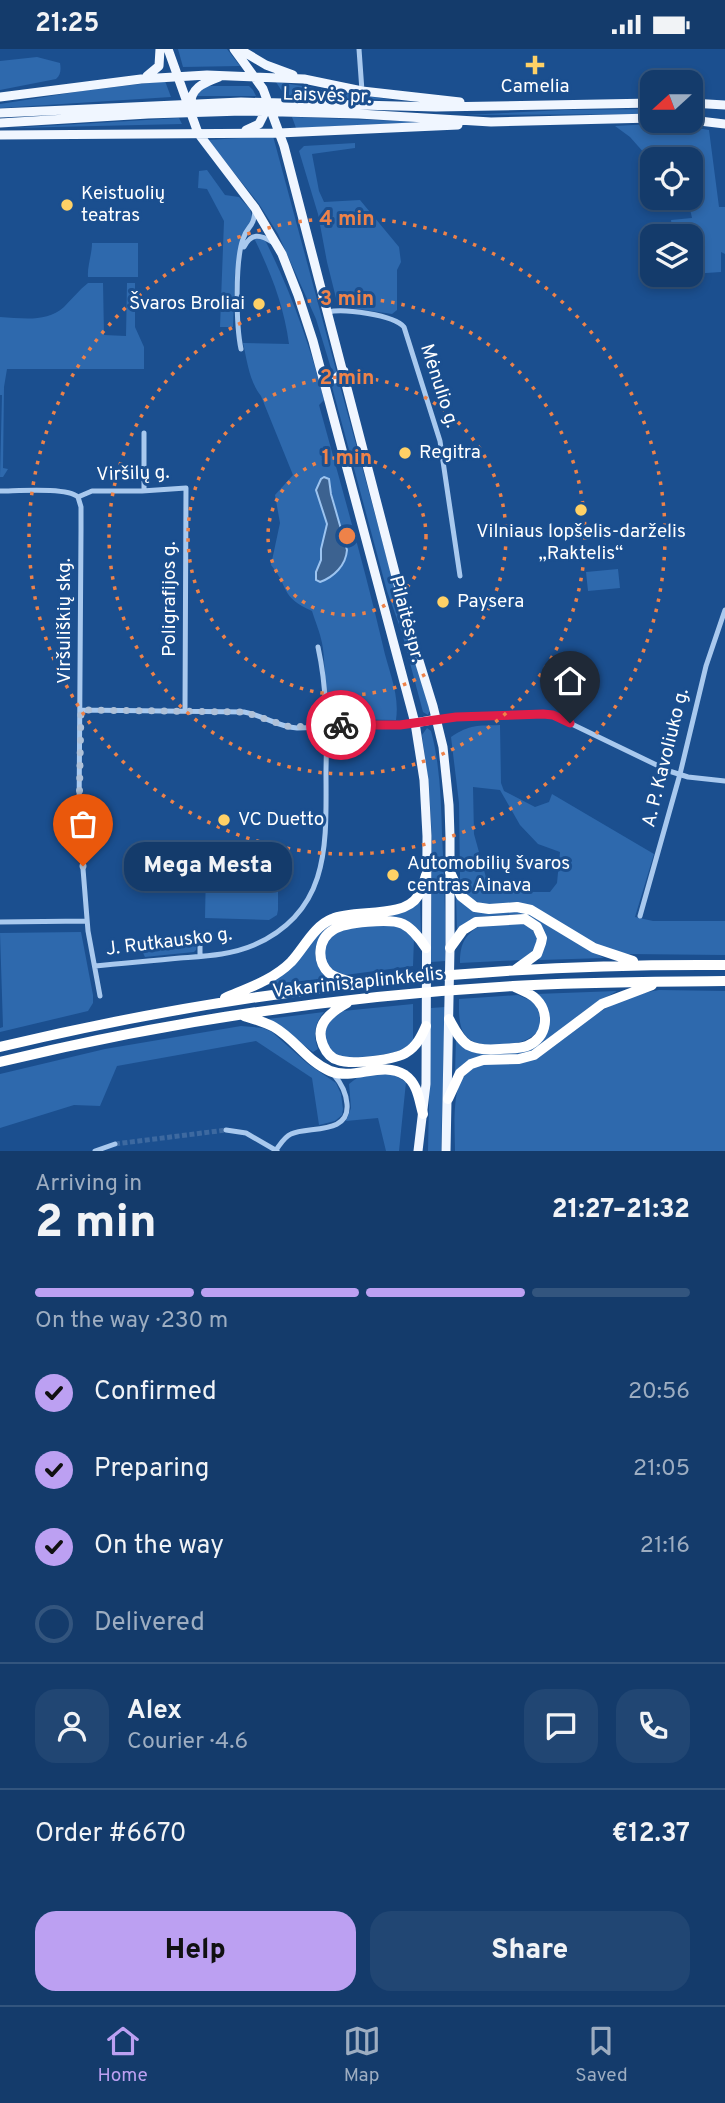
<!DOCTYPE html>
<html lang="en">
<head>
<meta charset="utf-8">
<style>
  body { margin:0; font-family:Overpass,sans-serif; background:#214673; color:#f1f3f6; height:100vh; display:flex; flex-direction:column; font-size:26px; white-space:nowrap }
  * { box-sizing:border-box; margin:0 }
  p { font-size:23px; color:#9dadc1 }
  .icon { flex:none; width:38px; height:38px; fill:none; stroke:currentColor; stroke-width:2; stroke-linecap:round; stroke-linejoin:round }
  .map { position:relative; height:1102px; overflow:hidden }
  .details { display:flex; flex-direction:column; background:#143b6b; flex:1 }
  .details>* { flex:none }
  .needle { width:46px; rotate:249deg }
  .controls { position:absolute; left:640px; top:21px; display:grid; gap:14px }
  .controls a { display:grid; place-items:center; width:63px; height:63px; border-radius:14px; background:#143b6b; box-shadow:0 4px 10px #0003,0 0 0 2px #33557e; font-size:35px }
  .pin { position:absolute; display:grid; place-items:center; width:60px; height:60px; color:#fff; margin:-72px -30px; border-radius:50% 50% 50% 0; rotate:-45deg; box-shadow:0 0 7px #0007 }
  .pin .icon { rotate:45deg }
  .courier { position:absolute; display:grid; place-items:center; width:70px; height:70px; margin:-35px; border:5px solid #e11d48; border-radius:50%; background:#fff; color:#222; box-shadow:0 2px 9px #0007 }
  .bubble { position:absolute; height:49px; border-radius:21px; background:#143b6b; box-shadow:0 4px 10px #0003,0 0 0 2px #33557e; font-size:23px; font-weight:800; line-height:49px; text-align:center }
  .headline em { font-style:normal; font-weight:800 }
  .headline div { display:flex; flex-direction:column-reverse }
  .headline { display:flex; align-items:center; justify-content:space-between; height:119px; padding:0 35px }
  h1 { font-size:46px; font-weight:800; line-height:52px }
  .bar { display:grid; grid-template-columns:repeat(4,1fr); gap:10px 7px; align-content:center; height:84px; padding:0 35px }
  .bar i { height:9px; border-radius:5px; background:#33557e }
  .bar .on { background:#bca0f2 }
  .bar p { grid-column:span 4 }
  .line { display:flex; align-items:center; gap:18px; padding:0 35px; border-top:2px solid #33557e }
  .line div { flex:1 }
  .round { display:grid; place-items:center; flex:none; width:74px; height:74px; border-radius:21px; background:#214673 }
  ol { padding:0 35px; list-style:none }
  li { display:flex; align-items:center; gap:21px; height:77px }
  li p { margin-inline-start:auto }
  li .icon { padding:7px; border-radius:50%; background:#bca0f2; color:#111; stroke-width:4 }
  li:last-child { color:#9dadc1 }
  li i { width:38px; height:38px; border:4px solid #33557e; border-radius:50% }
  .button { display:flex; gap:14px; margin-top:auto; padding:14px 35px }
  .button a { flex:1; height:80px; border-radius:21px; background:#bca0f2; color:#111; font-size:28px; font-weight:800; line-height:80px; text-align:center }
  .button a+a { background:#214673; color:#f1f3f6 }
  .status { display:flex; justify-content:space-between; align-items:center; height:49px; padding:0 35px; background:#143b6b; direction:ltr }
  .status svg { height:19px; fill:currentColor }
  .tabs { display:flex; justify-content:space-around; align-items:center; height:98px; border-top:2px solid #33557e; background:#143b6b; font-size:19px; color:#9dadc1 }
  .tabs a { display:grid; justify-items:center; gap:4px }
  .tabs .on { color:#bca0f2 }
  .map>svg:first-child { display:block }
</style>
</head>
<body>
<div class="status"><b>21:25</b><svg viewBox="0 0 49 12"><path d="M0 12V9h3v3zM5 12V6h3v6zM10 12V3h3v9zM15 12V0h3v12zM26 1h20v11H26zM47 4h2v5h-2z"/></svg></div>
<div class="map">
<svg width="725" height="1102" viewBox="0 0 725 1102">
  <rect width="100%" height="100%" fill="#1b4f8f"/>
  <path fill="#2e69ad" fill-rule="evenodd" d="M178,0H227L240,17L183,18Z
    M37,8L60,14C61,20 61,26 56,30L0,41V12Z
    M165,32L171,48L0,59V55L82,42Z
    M276,33H277L392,51L285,47Z
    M208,37H249L253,41L256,47H196L204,39Z
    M653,60V65L465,66L564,61Z
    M292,68L428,73L296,79Z
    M179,69L182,75L12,79Z
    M651,75L680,76L709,81L719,158H725V205L721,203V223L691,225V187H673L671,171L692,169L690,160L681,149H691V110H653V114L630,88L615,77Z
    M273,87L336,321L337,324L333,326L316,270L278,185L259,155L208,91Z
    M355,94V99L312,105L319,142L324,153L360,151L399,198L401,213L397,221V261L392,265L338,257L327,213L318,165L299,102L304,97Z
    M207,121L225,146L239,148L250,160L252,168L235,224L233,278H220L224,172L207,140L198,139L199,122Z
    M254,189L263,190L266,193C291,243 310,296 324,351L319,356C341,436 364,516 383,597C388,621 400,645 396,671L338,670C321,651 327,618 322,594C320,583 315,572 312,562C279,547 290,539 271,516L280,474L275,446L293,426L261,347C249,332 247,311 243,294L289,295C284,257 271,224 254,189ZM324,428C338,443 339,496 341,518L328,530L315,528L321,511V500L327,475L317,438Z
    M92,194H138V228H88C87,218 92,205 92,194Z
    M88,234H103L104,286L126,287L127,234H135V278L144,298V320H7L4,338L3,419L8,420L3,428H0L2,346H0V268C22,269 46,274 64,258C72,250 79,241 88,234Z
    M339,333L411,598L430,661L428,666L423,663L402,584L387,542L331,334Z
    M618,520L620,539L588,542L586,523Z
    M500,676L501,734L504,742L535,758L549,753L552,745L654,805L635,868L653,872H725V906L628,905L597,897L546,865L480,854L473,851L466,846L460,831L459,754L451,688C470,675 478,677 500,676ZM473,738L500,741L520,776L538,795L560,803L557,834L550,843H490L474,785Z
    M427,679L431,682C440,715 441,751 442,785C444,828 446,869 445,912L431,913L432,790L429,738L422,686Z
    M206,819L278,820V861L277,866L269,871L205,869Z
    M456,847L462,854L527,864L589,901L604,909L540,911L539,910L545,898L546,891L524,866L515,865L475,868L457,880Z
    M420,852L421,884L407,872L326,881C311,896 312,915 327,929L267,936L330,875Z
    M483,875H529L537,889L536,900L522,911L460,914C460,894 465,885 483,875Z
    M388,876H397L414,889L413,917L345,926L332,921L324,910C325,904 324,897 327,892C337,875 370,878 388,876Z
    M81,883L93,946V954L88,962L0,983V979L3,978L0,884Z
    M148,890H193L197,895L196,901L194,903L145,908L143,904L144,891Z
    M659,941L725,942V1102H455C455,1082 451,1039 466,1024C482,1007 509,1021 527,1011C572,986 605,948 659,941Z
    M617,942L591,957L532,1002L455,1023L456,990L475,1003L543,990L536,945Z
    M518,946L534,953C536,957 540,963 541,968C546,1000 477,1003 466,987C458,978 459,962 459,950Z
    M413,955V993C401,1004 387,1005 372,1007C343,1010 321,1011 326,974L343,962Z
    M445,958L441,1102H428L431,959Z
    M324,963C314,974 313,987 318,1000L313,1003L268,970Z
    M241,977L263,979L272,983L308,1015L336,1034L341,1045L343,1060L342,1066L335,1072L319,1076L312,1029L256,992L117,1017L100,1057L74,1056L0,1079V1025L105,1000Z
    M385,1025H392L406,1033L399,1102H386L378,1069L346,1072L351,1059L349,1035L358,1028Z"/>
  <path fill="#3c6290" stroke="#9cc4f0" stroke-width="2" d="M324,428L329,430L331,445L347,501C346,516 334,528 320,533L316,531V523L321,511V500L327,475L316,441L321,430Z"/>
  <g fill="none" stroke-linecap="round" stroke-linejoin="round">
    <path stroke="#3d69a0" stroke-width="5" stroke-dasharray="5 2.5" stroke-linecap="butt" d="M115,1095L226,1081"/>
    <path stroke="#a9c9ee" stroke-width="5" d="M359,0L362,42
      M244,198C251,184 260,185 272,193
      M328,263C343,259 394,266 404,278L440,392L460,527
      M241,300C236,276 235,212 243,190C248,175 254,180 255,160
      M144,384V442
      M0,442C17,442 67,438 78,448
      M78,448L81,458V481L79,770L88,882L100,947
      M78,448L92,442H142L186,439L185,661
      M81,661L244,663C263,666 278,678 297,679L400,676L415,674
      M437,670L543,665L553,666L669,722L688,728L725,732
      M640,867L680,725L706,617L725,561
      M0,873L87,872
      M200,907V885
      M95,917C123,914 152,912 180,909C205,907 231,906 254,896C332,862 326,792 326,721C327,680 327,639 318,598
      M226,1081L246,1084L277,1102
      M276,1101C280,1096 284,1088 291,1085C308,1077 350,1086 347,1055C346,1043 342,1035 334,1026
      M95,1102L115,1095"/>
    <path stroke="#f0f6ff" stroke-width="9" d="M168,0L198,84L255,159L282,205L298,246L313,292L415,674L424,731L427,787L426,1035L418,1102
      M234,0L263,40L284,97L412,589L433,657L443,698L449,756L450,788V899L446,1102
      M239,0L266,16L293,26
      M147,27L159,17L160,0
      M0,48L141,30L207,26L304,30L362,42L460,53
      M691,54L725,56
      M190,58C190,39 203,34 219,28
      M0,64L241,53L436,58L653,54
      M691,71L725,75
      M0,74L148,65L242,62L359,65L491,73L653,69
      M246,81L259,75L268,57
      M0,86L279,84L458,76
      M322,324L327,329L335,330L344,322
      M415,674L437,670"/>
    <path stroke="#fff" stroke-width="10" d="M450,823L461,847L475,858L489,860L517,858L531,861L594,899L633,912
      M450,899L463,881L476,873L525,870L537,878L542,889L541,894L537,905L515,921
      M354,934C346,931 335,929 329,924C316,912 318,890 333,881C344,873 391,869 403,875C413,880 420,890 426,899
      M225,949C248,939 273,931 291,913C304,899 314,877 332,870C355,860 404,870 418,847C422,841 424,833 426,826
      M347,954C331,963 314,975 323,996C326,1003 330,1009 338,1011C351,1016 396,1011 407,1003C417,997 422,986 426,977
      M244,967C254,970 265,973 274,978C295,990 308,1013 330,1022C355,1032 382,1011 405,1026C418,1035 419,1051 423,1065
      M449,970C454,979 459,990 468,996C478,1001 489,1001 500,1000C509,999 519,1000 527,997C548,989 551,962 534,948C529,944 521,941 515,938
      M0,998C237,941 481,914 725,916
      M0,1013C168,972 340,947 513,937C584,933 654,933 725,932
      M448,1050L460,1024L471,1015L483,1011L519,1010L534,1006L602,955L652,936"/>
  </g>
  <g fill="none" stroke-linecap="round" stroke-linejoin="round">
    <path stroke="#afc1d8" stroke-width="7" stroke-dasharray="0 12.6" d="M83,817L79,770L81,661L244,663L290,678L341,676"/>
    <path stroke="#e11d48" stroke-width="9" d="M341,676H400L456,668L543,665L553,666L570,674"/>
  </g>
  <g fill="none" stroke="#ee8249" stroke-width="3.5" stroke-dasharray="3.5 7">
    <circle cx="347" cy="487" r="79"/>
    <circle cx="347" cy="487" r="159"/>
    <circle cx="347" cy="487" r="238"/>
    <circle cx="347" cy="487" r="318"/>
  </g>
  <g fill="#ffd166" stroke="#1b4f8f" stroke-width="2.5">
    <path d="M531.5 5.5h7v7h7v7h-7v7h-7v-7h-7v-7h7z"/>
    <circle cx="67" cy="156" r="7"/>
    <circle cx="259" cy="255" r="7"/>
    <circle cx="405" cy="404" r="7"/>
    <circle cx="581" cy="461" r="7"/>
    <circle cx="443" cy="553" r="7"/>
    <circle cx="224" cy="771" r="7"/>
    <circle cx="393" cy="826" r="7"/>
  </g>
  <g text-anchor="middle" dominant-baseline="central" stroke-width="6" stroke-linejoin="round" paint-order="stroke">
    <g font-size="19" fill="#fff" stroke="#1b4f8f" text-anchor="start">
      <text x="535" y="38" text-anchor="middle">Camelia</text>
      <text x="81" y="145">Keistuolių<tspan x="81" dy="22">teatras</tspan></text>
      <text x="245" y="255" text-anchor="end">Švaros Broliai</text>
      <text x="419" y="404">Regitra</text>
      <text x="581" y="483" text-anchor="middle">Vilniaus lopšelis-darželis<tspan x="581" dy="22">„Raktelis“</tspan></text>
      <text x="457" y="553">Paysera</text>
      <text x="238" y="771">VC Duetto</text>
      <text x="407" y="815">Automobilių švaros<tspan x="407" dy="22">centras Ainava</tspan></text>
    </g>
    <g font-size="19" fill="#fff" stroke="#1b4f8f">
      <text transform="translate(327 47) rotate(2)">Laisvės pr.</text>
      <text transform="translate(439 337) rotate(72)">Mėnulio g.</text>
      <text transform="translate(133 425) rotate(-2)">Viršilų g.</text>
      <text transform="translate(170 550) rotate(-90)">Poligrafijos g.</text>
      <text transform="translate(406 570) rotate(75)">Pilaitės pr.</text>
      <text transform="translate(65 572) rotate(-90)">Viršuliškių skg.</text>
      <text transform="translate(666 709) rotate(-76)">A. P. Kavoliuko g.</text>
      <text transform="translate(169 893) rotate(-7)">J. Rutkausko g.</text>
      <text transform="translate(358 934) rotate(-6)">Vakarinis aplinkkelis</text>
    </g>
  </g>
  <circle cx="347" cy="487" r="10" fill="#ee8249" stroke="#1b4f8f" stroke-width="3.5"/>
  <g font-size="21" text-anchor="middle" font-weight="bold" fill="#ee8249" stroke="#1b4f8f" stroke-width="6" stroke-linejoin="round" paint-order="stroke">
    <text x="347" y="176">4 min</text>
    <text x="347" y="256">3 min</text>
    <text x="347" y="335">2 min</text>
    <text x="347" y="415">1 min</text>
  </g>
</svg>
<div class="controls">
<a><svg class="needle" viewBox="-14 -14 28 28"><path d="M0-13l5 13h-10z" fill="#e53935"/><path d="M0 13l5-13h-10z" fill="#9dadc1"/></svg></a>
<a><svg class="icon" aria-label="locate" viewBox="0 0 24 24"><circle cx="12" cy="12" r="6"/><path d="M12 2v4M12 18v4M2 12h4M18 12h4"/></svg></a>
<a><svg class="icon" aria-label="layers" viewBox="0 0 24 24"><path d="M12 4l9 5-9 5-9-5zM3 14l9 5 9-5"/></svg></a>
</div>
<div class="pin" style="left:83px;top:817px;background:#ea580c"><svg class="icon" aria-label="bag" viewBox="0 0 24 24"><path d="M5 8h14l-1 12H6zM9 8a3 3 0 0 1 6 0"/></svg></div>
<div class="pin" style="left:570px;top:674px;background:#1f2937"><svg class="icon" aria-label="home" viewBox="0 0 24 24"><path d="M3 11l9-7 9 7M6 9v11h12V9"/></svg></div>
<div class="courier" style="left:341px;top:676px"><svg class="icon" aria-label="bike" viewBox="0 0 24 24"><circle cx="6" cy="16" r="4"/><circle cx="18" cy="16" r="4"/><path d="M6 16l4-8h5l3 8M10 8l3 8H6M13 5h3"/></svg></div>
<div class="bubble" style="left:124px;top:793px;width:168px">Mega Mesta</div>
</div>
<section class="details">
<div class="headline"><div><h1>2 min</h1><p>Arriving in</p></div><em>21:27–21:32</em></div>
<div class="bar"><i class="on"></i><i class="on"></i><i class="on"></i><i></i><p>On the way · 230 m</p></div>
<ol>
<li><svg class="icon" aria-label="check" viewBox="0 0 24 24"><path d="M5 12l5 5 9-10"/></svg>Confirmed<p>20:56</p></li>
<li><svg class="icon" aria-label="check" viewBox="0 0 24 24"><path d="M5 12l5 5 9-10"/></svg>Preparing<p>21:05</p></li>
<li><svg class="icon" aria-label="check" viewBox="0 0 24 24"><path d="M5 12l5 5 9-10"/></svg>On the way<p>21:16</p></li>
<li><i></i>Delivered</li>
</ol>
<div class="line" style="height:126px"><a class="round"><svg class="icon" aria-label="person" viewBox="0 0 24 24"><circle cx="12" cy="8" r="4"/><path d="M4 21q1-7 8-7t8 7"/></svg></a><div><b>Alex</b><p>Courier · 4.6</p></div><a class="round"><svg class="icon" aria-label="chat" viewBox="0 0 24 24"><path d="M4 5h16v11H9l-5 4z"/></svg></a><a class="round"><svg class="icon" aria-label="phone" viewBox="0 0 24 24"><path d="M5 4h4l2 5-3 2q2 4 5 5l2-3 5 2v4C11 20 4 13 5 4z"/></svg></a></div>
<div class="line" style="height:91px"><div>Order #6670</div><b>€12.37</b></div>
<div class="button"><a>Help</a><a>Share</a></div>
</section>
<nav class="tabs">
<a class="on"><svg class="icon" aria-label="home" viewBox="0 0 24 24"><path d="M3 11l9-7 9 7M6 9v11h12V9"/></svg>Home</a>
<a><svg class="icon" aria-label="map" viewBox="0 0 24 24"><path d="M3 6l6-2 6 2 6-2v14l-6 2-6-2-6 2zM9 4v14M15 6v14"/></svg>Map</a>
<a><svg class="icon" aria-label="saved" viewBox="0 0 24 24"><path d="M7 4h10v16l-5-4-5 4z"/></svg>Saved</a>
</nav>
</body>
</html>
